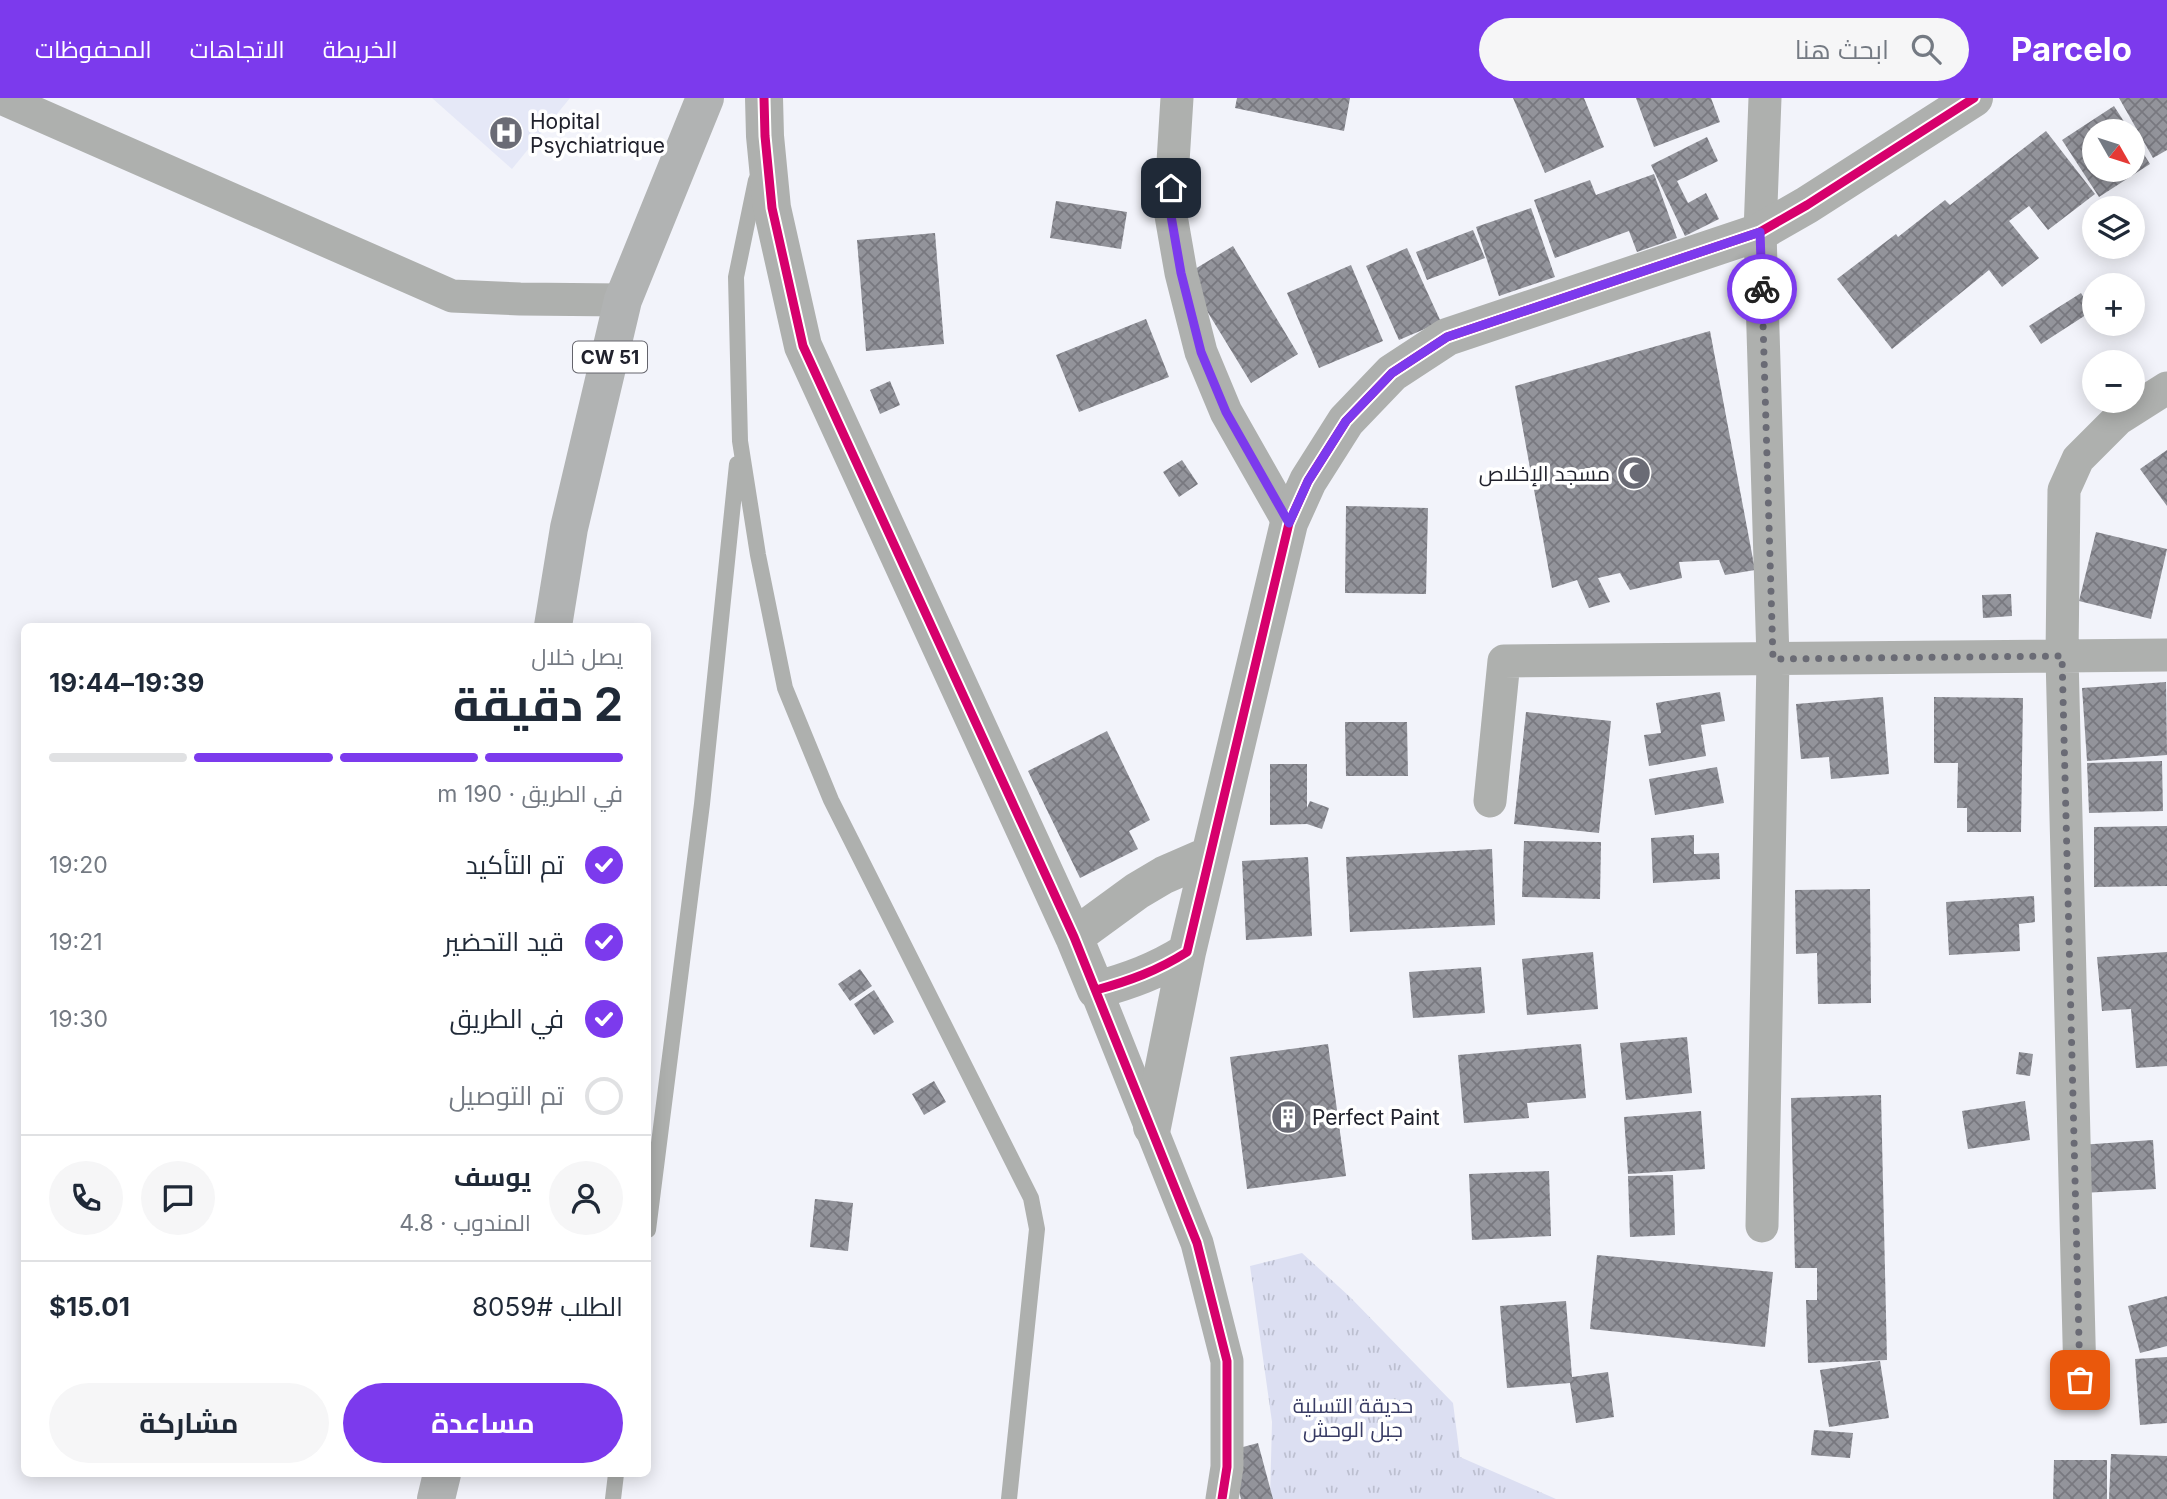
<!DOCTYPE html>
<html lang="ar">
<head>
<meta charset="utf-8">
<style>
  body { margin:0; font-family:Inter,Cairo,sans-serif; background:#f6f6f7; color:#1f2937; direction:rtl; height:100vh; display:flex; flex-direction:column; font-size:26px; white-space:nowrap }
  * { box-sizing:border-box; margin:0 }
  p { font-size:23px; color:#747a83 }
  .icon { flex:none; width:38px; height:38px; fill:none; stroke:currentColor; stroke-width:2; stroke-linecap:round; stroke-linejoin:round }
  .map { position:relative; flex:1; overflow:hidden; direction:ltr }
  .details { position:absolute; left:21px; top:525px; width:630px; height:854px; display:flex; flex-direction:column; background:#fff; border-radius:10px; box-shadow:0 4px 18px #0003; direction:rtl }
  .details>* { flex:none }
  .needle { width:46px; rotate:129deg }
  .tools { position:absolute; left:2082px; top:21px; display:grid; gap:14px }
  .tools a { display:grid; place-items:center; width:63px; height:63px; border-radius:50%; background:#fff; box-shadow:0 4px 18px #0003; font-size:35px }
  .pin { position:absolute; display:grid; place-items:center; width:60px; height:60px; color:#fff; margin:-30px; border-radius:14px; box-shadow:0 4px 10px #0006 }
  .courier { position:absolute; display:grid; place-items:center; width:70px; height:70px; margin:-35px; border:5px solid #7c3aed; border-radius:50%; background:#fff; color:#222; box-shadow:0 2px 9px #0007 }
  .summary em { font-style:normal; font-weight:700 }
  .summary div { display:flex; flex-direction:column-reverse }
  .summary { display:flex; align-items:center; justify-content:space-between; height:119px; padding:0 28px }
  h1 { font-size:46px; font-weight:700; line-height:52px }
  .bar { display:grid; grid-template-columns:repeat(4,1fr); gap:10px 7px; align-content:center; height:84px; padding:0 28px }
  .bar i { height:9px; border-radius:5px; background:#e0e1e3 }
  .bar .active { background:#7c3aed }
  .bar p { grid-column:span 4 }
  .line { display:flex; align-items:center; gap:18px; padding:0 28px; border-top:2px solid #e0e1e3 }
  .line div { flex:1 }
  .round { display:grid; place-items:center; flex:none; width:74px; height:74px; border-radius:37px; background:#f6f6f7 }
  ol { padding:0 28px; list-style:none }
  li { display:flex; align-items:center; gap:21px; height:77px }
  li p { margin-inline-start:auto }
  li .icon { padding:7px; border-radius:50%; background:#7c3aed; color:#fff; stroke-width:4 }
  li:last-child { color:#747a83 }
  li i { width:38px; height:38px; border:4px solid #e0e1e3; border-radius:50% }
  .primary-button { display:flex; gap:14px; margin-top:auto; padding:14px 28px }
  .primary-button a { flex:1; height:80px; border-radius:42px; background:#7c3aed; color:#fff; font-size:28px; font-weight:700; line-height:80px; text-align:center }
  .primary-button a+a { background:#f6f6f7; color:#1f2937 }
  header { display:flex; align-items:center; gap:42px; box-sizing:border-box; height:98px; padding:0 35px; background:#7c3aed; color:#fff }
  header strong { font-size:33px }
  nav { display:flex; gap:38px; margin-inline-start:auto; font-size:24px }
  .search { width:490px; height:63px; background:#f6f6f7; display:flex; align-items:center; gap:18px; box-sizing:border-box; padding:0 24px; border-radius:38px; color:#747a83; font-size:26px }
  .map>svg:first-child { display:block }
</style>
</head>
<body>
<header>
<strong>Parcelo</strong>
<div class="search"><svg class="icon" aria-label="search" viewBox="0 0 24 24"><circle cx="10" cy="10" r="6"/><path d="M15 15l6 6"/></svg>ابحث هنا</div>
<nav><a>الخريطة</a><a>الاتجاهات</a><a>المحفوظات</a></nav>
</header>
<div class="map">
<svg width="2167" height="1401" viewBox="0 0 2167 1401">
  <defs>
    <pattern id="park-tufts" width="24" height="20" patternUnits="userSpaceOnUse" patternTransform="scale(1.75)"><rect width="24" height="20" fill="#dcdff2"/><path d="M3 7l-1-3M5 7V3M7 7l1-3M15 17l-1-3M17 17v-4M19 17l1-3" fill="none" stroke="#bcbfd0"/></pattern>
    <pattern id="building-cross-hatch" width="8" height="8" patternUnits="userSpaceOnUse" patternTransform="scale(1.75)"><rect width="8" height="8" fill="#93949b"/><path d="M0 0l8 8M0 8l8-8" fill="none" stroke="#78787f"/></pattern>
  </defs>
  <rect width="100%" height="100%" fill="#f2f3fa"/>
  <path fill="#e5e8f7" d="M432,0H570L512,71Z"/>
  <path fill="url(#park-tufts)" d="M1302,1155L1350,1199L1453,1305L1460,1359L1556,1401H1270L1272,1324L1250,1168Z"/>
  <path fill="url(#building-cross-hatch)" d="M1237,0H1350L1344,33L1235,10Z
    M1513,0H1584L1604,49L1545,75Z
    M1636,0H1711L1720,24L1654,49Z
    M2119,0H2167V52L2153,60Z
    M2114,8L2130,33H2095V72H2133V39L2150,66L2099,99L2062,42Z
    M2046,33L2095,96L2048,132L2029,108L2009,123L2039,160L2002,189L1989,172L1892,251L1837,181L1896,136L1898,139L1945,102L1950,107Z
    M1707,39L1718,63L1677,83L1688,105L1706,95L1719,121L1685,138L1651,67Z
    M1654,76L1677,140L1637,154L1629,133L1555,160L1534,102L1590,82L1596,97Z
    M1056,103L1127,114L1121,151L1050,140Z
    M1531,110L1555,179L1499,198L1476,129Z
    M1473,132L1485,160L1427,182L1416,154Z
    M935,135L944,246L866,253L857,142Z
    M1233,148L1298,256L1251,285L1185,177Z
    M1407,150L1441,224L1399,242L1366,168Z
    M1351,167L1383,243L1319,270L1287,195Z
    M2081,195L2092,213L2041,246L2029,228Z
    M1146,221L1169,279L1079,314L1056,257Z
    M1710,233L1755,472L1725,477L1719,462L1679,464L1682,480L1630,492L1620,475L1598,480L1610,504L1589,510L1577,482L1552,490L1515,288Z
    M890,283L900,307L880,316L870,292Z
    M2167,352V408L2140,371Z
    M1182,362L1198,386L1179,399L1163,374Z
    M1346,408L1428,410L1426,496L1345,495Z
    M2096,434L2167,451L2151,521L2079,503Z
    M2011,496L2012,518L1983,520L1982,497Z
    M2166,584L2167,657L2087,663L2082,590Z
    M1720,594L1725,623L1701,627L1706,658L1649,668L1644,637L1661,635L1656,605Z
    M1883,599L1889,676L1831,681L1829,659L1801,661L1796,606Z
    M1934,599L2023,600L2021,734H1967V710H1957L1958,665H1934Z
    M1526,614L1611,623L1599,735L1514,726Z
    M1345,624H1407L1408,678H1346Z
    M1107,633L1150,722L1129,733L1138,751L1080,780L1028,673Z
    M2162,663L2163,713L2089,715L2087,665Z
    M1270,666H1307V710L1310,703L1329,710L1322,731L1307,726L1270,727Z
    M1717,669L1724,705L1655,717L1649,681Z
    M2167,728V788L2094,789V729Z
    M1694,737V756L1719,755L1720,781L1653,785L1651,740Z
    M1524,743L1601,744L1600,801L1522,799Z
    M1492,751L1495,827L1350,834L1346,759Z
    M1308,759L1312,838L1246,842L1242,763Z
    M1870,791L1871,905L1818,906L1817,855L1796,856L1795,792Z
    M2034,798L2035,824L2019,826L2020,853L1949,857L1946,804Z
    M1593,854L1598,911L1527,917L1522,861Z
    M2167,854V968L2136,970L2131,911L2102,913L2097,859Z
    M1481,869L1485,915L1413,920L1409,874Z
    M860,871L872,888L850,903L838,886Z
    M874,892L894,924L874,937L854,906Z
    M1687,939L1692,995L1626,1002L1620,945Z
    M1328,946L1346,1078L1247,1091L1230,959Z
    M1581,946L1586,1000L1527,1005L1529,1020L1464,1025L1458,957Z
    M2019,954L2033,956L2030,978L2016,976Z
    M934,983L946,1004L924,1017L912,996Z
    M1881,997L1887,1262L1808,1265L1806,1202H1817V1170H1795L1791,1000Z
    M2025,1003L2030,1042L1968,1051L1962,1013Z
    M1701,1013L1705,1071L1628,1076L1624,1019Z
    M2153,1042L2156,1091L2082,1095L2079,1047Z
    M1549,1073L1551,1138L1472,1142L1469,1076Z
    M1673,1077L1675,1137L1630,1139L1628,1078Z
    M815,1101L853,1105L848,1153L810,1149Z
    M1597,1157L1773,1174L1765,1249L1590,1231Z
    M2167,1198V1248L2140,1255L2128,1208Z
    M1566,1203L1572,1279L1608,1274L1614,1319L1576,1325L1570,1285L1507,1290L1500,1208Z
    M2167,1259V1325L2140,1327L2135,1261Z
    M1880,1263L1889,1320L1829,1329L1820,1272Z
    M1814,1332L1853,1335L1850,1360L1811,1357Z
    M1258,1345L1273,1401H1241L1228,1353Z
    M2111,1356L2167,1358V1401H2109Z
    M2054,1362H2107V1401H2053Z"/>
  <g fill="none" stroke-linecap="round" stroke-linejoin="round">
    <path stroke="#aeb0ae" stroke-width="16" d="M756,82L736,179L740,343L758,457L785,590L831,702L1031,1100L1037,1131L1009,1401
      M648,1132L702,706L737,366
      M613,1401L616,1376"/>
    <path stroke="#aeb0ae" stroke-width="33" d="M1,0L452,198L520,201L623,202
      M1177,0L1170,112L1181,175L1201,254L1226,314L1289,425
      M1490,703L1504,563L2167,557
      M1096,892L1197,1145L1227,1263V1369L1222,1401
      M1762,1128L1773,561L1760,134L1765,0
      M2080,1282L2062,558L2064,392L2078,361L2118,321L2167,290"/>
    <path stroke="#aeb0ae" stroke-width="38" d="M764,0L765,38L772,110L803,248L1074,839L1096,892C1129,883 1157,873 1187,854L1289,425L1308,383L1346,323L1392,275L1447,239L1760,134L1807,107L1974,0
      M1074,839L1137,793L1164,777L1210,757
      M1152,1029L1187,854"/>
    <path stroke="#b1b3b3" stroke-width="38" d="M553,528L569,430L623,202L705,0
      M436,1401L442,1376"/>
    <g stroke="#fff" stroke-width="13">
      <path id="cycleway" d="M764,0L765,38L772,110L803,248L1074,839L1197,1145L1227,1263V1369L1222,1401
        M1096,892C1129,883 1157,873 1187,854L1289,425L1308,383L1346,323L1392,275L1447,239L1760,134L1807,107L1974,0"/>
    </g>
    <use href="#cycleway" stroke="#d6006c" stroke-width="9"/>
  </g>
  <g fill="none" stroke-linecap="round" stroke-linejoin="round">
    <path stroke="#6a6b75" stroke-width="7" stroke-dasharray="0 12.6" d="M1762,191L1773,561L2062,558L2080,1282"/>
    <path stroke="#7c3aed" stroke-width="9" d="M1171,90L1170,112L1181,175L1201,254L1226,314L1289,425L1308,383L1346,323L1392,275L1447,239L1760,134L1762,191"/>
  </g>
  <defs>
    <g id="hospital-disc" transform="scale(1.75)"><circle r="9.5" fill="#6a6b75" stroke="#fff"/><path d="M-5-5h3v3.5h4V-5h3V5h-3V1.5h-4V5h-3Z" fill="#fff"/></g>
    <g id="mosque-disc" transform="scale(1.75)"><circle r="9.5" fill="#6a6b75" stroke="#fff"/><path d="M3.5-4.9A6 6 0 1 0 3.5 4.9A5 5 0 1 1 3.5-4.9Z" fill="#fff"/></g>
    <g id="building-disc" transform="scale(1.75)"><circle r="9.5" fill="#6a6b75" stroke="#fff"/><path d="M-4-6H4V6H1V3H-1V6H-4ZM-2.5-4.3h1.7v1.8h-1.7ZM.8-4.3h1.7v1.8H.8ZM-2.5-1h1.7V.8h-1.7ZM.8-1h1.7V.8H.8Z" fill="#fff"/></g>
  </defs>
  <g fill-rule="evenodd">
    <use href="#hospital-disc" x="506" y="35"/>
    <use href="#mosque-disc" x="1634" y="375"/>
    <use href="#building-disc" x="1288" y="1019"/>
  </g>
  <g text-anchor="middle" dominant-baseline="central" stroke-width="7" stroke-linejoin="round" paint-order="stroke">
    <rect fill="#fff" stroke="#64646c" stroke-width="2" x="573" y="243.5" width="74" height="31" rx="5"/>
    <g font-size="19" font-weight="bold" fill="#21222d">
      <text x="610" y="259">CW 51</text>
    </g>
    <g font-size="21" fill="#21222d" stroke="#fff" text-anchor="start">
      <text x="530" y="23">Hopital<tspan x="530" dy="24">Psychiatrique</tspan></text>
      <text x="1610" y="375" text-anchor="end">مسجد الإخلاص</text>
      <text x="1312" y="1019">Perfect Paint</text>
    </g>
    <g font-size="21" fill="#383b64" stroke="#fff">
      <text x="1353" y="1307">حديقة التسلية<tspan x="1353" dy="24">جبل الوحش</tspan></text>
    </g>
  </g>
</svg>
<div class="tools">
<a><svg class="needle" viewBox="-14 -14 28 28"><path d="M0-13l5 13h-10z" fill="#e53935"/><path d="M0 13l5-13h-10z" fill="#747a83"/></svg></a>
<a><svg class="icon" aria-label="layers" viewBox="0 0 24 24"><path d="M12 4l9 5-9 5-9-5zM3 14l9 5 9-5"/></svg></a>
<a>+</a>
<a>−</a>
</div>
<div class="pin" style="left:2080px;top:1282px;background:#ea580c"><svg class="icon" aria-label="bag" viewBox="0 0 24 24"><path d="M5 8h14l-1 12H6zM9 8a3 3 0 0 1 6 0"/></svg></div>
<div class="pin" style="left:1171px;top:90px;background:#1f2937"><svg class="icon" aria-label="home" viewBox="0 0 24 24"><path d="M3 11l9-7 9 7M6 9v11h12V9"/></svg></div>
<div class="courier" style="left:1762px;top:191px"><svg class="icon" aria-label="bike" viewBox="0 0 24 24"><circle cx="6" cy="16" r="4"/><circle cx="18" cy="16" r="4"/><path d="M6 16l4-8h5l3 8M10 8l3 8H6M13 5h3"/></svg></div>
<section class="details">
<div class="summary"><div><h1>2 دقيقة</h1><p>يصل خلال</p></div><em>19:39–19:44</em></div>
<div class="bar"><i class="active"></i><i class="active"></i><i class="active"></i><i></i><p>في الطريق · 190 m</p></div>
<ol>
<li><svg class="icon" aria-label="check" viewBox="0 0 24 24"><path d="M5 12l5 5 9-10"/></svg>تم التأكيد<p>19:20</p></li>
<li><svg class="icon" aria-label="check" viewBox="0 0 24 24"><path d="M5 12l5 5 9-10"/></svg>قيد التحضير<p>19:21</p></li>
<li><svg class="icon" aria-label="check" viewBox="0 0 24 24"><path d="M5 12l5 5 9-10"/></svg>في الطريق<p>19:30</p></li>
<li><i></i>تم التوصيل</li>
</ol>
<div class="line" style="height:126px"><a class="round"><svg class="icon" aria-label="person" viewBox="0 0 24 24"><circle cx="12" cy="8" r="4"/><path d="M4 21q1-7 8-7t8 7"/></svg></a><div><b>يوسف</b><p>المندوب · 4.8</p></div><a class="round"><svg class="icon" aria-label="chat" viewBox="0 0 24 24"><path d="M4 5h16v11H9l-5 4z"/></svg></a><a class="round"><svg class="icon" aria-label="phone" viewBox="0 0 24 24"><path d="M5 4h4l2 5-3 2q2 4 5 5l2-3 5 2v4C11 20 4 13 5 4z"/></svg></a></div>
<div class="line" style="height:91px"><div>الطلب #8059</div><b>$15.01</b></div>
<div class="primary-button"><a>مساعدة</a><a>مشاركة</a></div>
</section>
</div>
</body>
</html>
